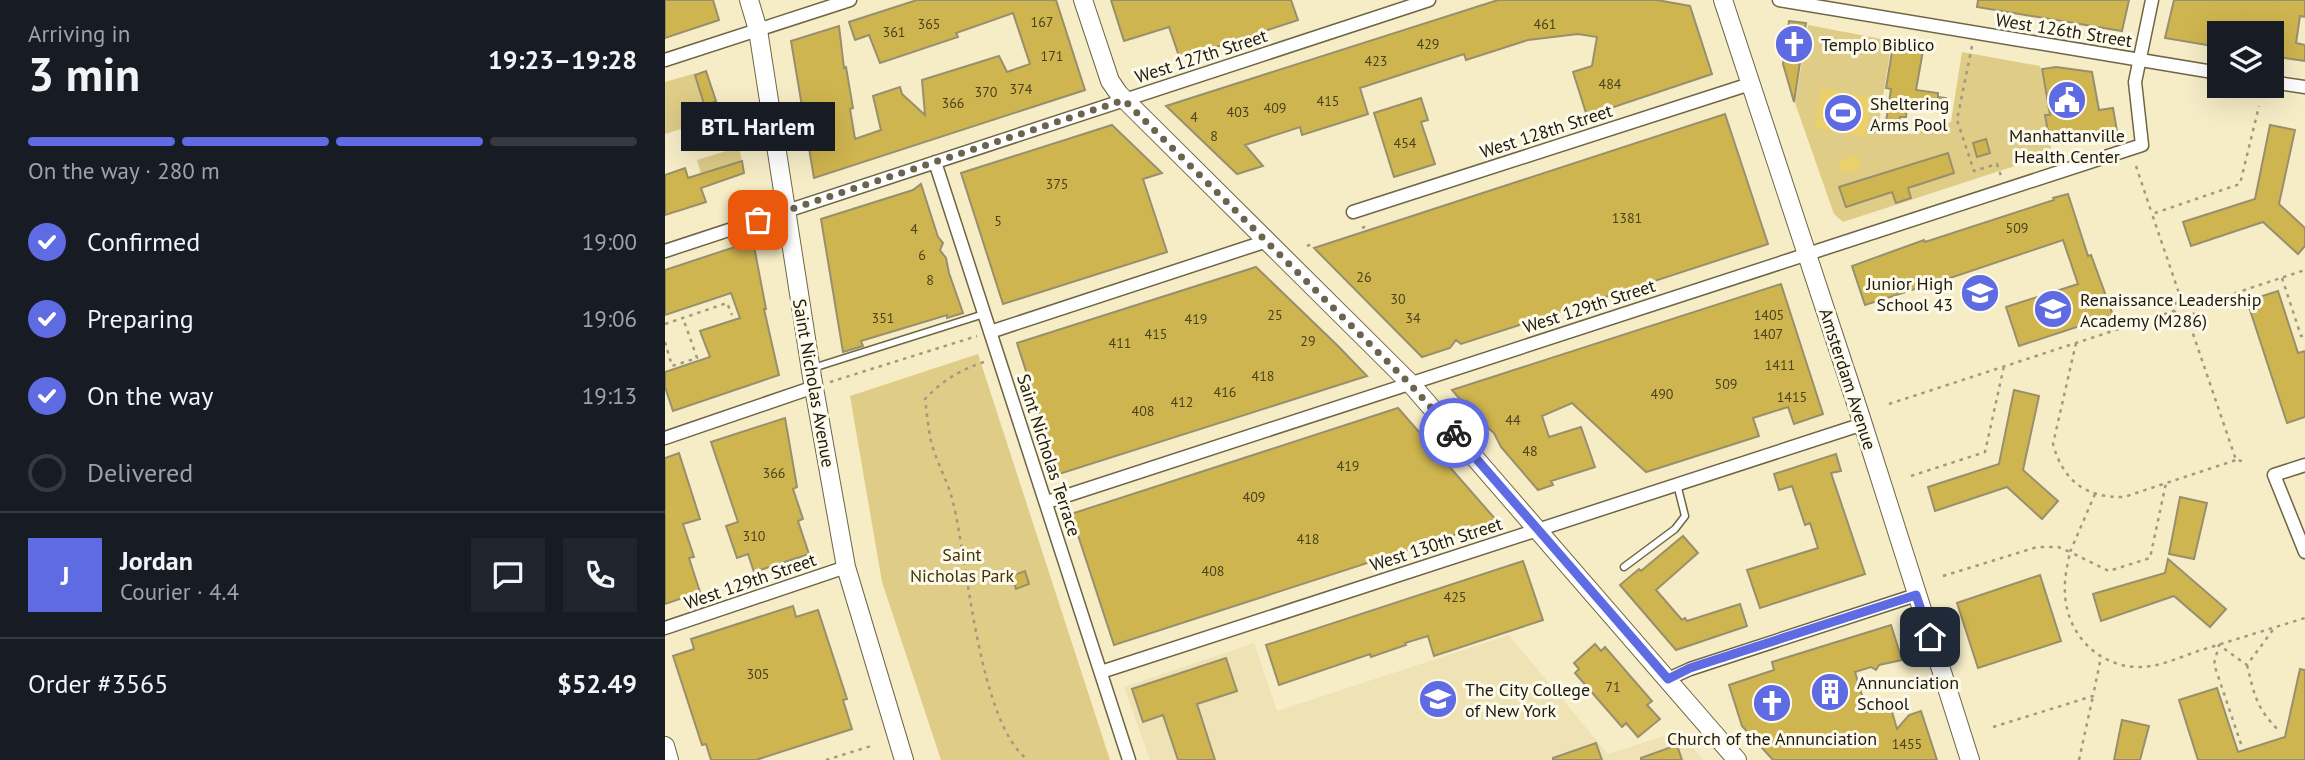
<!DOCTYPE html>
<html lang="en">
<head>
<meta charset="utf-8">
<style>
  body { margin:0; font-family:"PT Sans",sans-serif; background:#20242c; color:#f1f3f6; height:100vh; display:flex; flex-direction:column; font-size:26px; white-space:nowrap }
  * { box-sizing:border-box; margin:0 }
  p { font-size:23px; color:#9ea1a6 }
  .icon { flex:none; width:38px; height:38px; fill:none; stroke:currentColor; stroke-width:2; stroke-linecap:round; stroke-linejoin:round }
  .map { position:relative; flex:1; overflow:hidden }
  .sheet { display:flex; flex-direction:column; background:#171b24; width:665px }
  .sheet>* { flex:none }
  .buttons { position:absolute; left:1542px; top:21px; display:grid; gap:14px }
  .buttons a { display:grid; place-items:center; width:77px; height:77px; border-radius:0px; background:#171b24; box-shadow:0 7px 28px #0002; font-size:35px }
  .pin { position:absolute; display:grid; place-items:center; width:60px; height:60px; color:#fff; margin:-30px; border-radius:14px; box-shadow:0 4px 10px #0006 }
  .courier { position:absolute; display:grid; place-items:center; width:70px; height:70px; margin:-35px; border:5px solid #5f6be2; border-radius:50%; background:#fff; color:#222; box-shadow:0 2px 9px #0007 }
  .bubble { position:absolute; height:49px; border-radius:0px; background:#171b24; box-shadow:0 7px 28px #0002; font-size:23px; font-weight:700; line-height:49px; text-align:center }
  .headline em { font-style:normal; font-weight:700 }
  .headline div { display:flex; flex-direction:column-reverse }
  .headline { display:flex; align-items:center; justify-content:space-between; height:119px; padding:0 28px }
  h1 { font-size:46px; font-weight:700; line-height:52px }
  .bar { display:grid; grid-template-columns:repeat(4,1fr); gap:10px 7px; align-content:center; height:84px; padding:0 28px }
  .bar i { height:9px; border-radius:5px; background:#363941 }
  .bar .selected { background:#5f6be2 }
  .bar p { grid-column:span 4 }
  .line { display:flex; align-items:center; gap:18px; padding:0 28px; border-top:2px solid #363941 }
  .line div { flex:1 }
  .round { display:grid; place-items:center; flex:none; width:74px; height:74px; border-radius:0px; background:#20242c }
  ol { padding:0 28px; list-style:none }
  li { display:flex; align-items:center; gap:21px; height:77px }
  li p { margin-inline-start:auto }
  li .icon { padding:7px; border-radius:50%; background:#5f6be2; color:#fff; stroke-width:4 }
  li:last-child { color:#9ea1a6 }
  li i { width:38px; height:38px; border:4px solid #363941; border-radius:50% }
  main { display:flex; flex:1; min-height:0 }
  .map>svg:first-child { display:block }
</style>
</head>
<body>
<main>
<section class="sheet">
<div class="headline"><div><h1>3 min</h1><p>Arriving in</p></div><em>19:23–19:28</em></div>
<div class="bar"><i class="selected"></i><i class="selected"></i><i class="selected"></i><i></i><p>On the way · 280 m</p></div>
<ol>
<li><svg class="icon" aria-label="check" viewBox="0 0 24 24"><path d="M5 12l5 5 9-10"/></svg>Confirmed<p>19:00</p></li>
<li><svg class="icon" aria-label="check" viewBox="0 0 24 24"><path d="M5 12l5 5 9-10"/></svg>Preparing<p>19:06</p></li>
<li><svg class="icon" aria-label="check" viewBox="0 0 24 24"><path d="M5 12l5 5 9-10"/></svg>On the way<p>19:13</p></li>
<li><i></i>Delivered</li>
</ol>
<div class="line" style="height:126px"><b class="round" style="background:#5f6be2;color:#fff">J</b><div><b>Jordan</b><p>Courier · 4.4</p></div><a class="round"><svg class="icon" aria-label="chat" viewBox="0 0 24 24"><path d="M4 5h16v11H9l-5 4z"/></svg></a><a class="round"><svg class="icon" aria-label="phone" viewBox="0 0 24 24"><path d="M5 4h4l2 5-3 2q2 4 5 5l2-3 5 2v4C11 20 4 13 5 4z"/></svg></a></div>
<div class="line" style="height:91px"><div>Order #3565</div><b>$52.49</b></div>
</section>
<div class="map">
<svg width="1640" height="760" viewBox="0 0 1640 760">
  <rect width="100%" height="100%" fill="#f6edc7"/>
  <path fill="#efe3b6" d="M844,635L943,754L1014,731L1038,760H485L459,687L589,643L612,711Z"/>
  <path fill="#decc87" d="M1143,25L1227,41L1213,128L1246,134L1286,122L1297,52L1375,66L1384,114L1380,115L1387,154L1178,222L1169,214L1130,103Z
    M31,73L45,120L0,134V82Z
    M74,147L77,161L36,174L32,160Z
    M313,354L445,760H276L217,582L185,396Z"/>
  <path fill="#eacf6a" d="M1156,88L1207,97L1200,137L1149,128Z
    M1192,155L1197,168L1177,174L1173,161Z"/>
  <path fill="#cfb54f" stroke="#988f6d" stroke-width="2" d="M0,0H48L54,20L0,38Z
    M252,0H391L420,90L149,178L126,41L174,26L179,68L181,67L188,108L185,109L190,139L216,130L208,96L235,87L237,94L260,115L257,80L334,56L342,72L365,64L348,13L291,33L293,37L215,63L204,35L190,40L184,22Z
    M446,0H626L633,20L515,59L504,27L459,41Z
    M833,0H992L1025,6L1047,74L922,116L908,72L927,66L932,37L913,34L863,40L801,60L799,54L695,88L703,114L637,135L635,127L580,145L598,166L572,174L501,106Z
    M1313,0H1464L1457,31L1312,7Z
    M1509,0H1640V17L1635,16L1631,43L1640,45V61L1606,56V33H1554V47L1500,38Z
    M1124,21L1141,23L1129,102L1118,64Z
    M1229,40L1259,45L1251,90L1273,93V97L1281,98L1278,113L1242,107L1241,117H1235L1234,123L1221,122L1226,89L1221,88Z
    M1391,67L1427,72L1434,110L1448,108L1452,131L1385,143L1380,115H1385L1377,69Z
    M41,71L51,101L40,107L30,75Z
    M756,98L763,120L756,122L770,164L729,177L709,113Z
    M1060,114L1103,244L796,344L791,340L785,348L757,357L649,248Z
    M447,125L497,173L478,179L502,252L338,304L296,173Z
    M1605,125L1630,130L1614,204L1640,228V246L1633,254L1598,222L1526,246L1518,222L1590,199Z
    M1321,139L1325,153L1312,157L1308,143Z
    M1283,153L1289,173L1243,188L1246,198L1231,203L1227,192L1181,207L1174,187Z
    M77,161L79,173L36,188L41,202L0,215V175L20,168L23,178Z
    M256,184L273,237L278,243L275,250L281,258L284,273L298,313L282,318V315L196,341L198,346L178,352L156,219L248,190Z
    M1403,194L1423,256L1426,255L1448,315L1354,346L1341,307L1413,284L1398,240L1273,282L1274,284L1259,289V286L1200,305L1187,266L1259,240L1260,242L1389,200L1388,198Z
    M88,241L101,309H99L114,375L8,411L0,387V372L45,357L35,331L75,318L66,293L0,315V270Z
    M591,267L673,346L702,376L394,474L352,343Z
    M1116,284L1158,414L1129,424L1123,407L1088,418L1094,436L994,468L981,472L907,403L877,416L884,437L916,427L930,467L886,481L888,485L873,490L836,447L829,433L811,418L787,390Z
    M1613,291L1633,353L1640,351V417L1622,423L1582,301Z
    M1349,390L1374,396L1358,470L1393,501L1377,519L1342,487L1270,511L1263,487L1334,464Z
    M733,408L832,521L449,645L406,514Z
    M120,418L132,487L128,489L138,519L133,521L144,554L89,572L83,554L72,558L61,526L73,522L46,442Z
    M14,453L35,519L18,524L29,557L24,558L35,592L0,604V458Z
    M1171,454L1176,471L1166,473L1200,574L1095,608L1082,570L1153,548L1145,523L1140,525L1127,486L1114,490L1109,474Z
    M1515,497L1542,503L1529,559L1504,554Z
    M1018,536L1033,553L991,590L1017,620L1020,618L1022,621L1075,604L1082,626L1011,650L955,585L974,569L976,571Z
    M1503,559L1561,609L1545,627L1509,596L1436,621L1428,594L1500,573Z
    M858,561L878,620L769,656L763,636L740,643L741,645L706,657L705,654L614,685L601,645Z
    M360,571L364,584L351,589L347,576Z
    M1375,575L1396,641L1313,668L1292,603Z
    M128,606L131,617L153,610L182,699L178,700L187,729L91,760H46L41,744L37,745L8,656L29,649L26,639Z
    M1226,625L1237,660L1214,665L1211,670L1206,667L1190,672L1202,712L1225,705L1232,729L1244,715L1256,711L1272,760H1108L1077,726L1064,685L1109,670L1107,662Z
    M930,644L936,651L940,647L987,701L982,705L995,719L973,737L961,723L957,727L910,673L914,669L909,663Z
    M561,658L572,691L532,704L550,760H513L498,715L478,722L467,689Z
    M1635,669L1640,670V760H1533L1514,700L1552,688L1573,752L1620,737Z
    M1457,720L1484,726L1475,760H1449Z
    M931,743L937,760H888V758Z
    M1012,745L1017,760H976V758Z"/>
  <g fill="none" stroke-linecap="round" stroke-linejoin="round">
    <g stroke="#6e6544" stroke-width="9">
      <path id="lane" d="M148,368L319,314
        M959,567L1010,529L1020,516L1012,484"/>
    </g>
    <g stroke="#6e6544" stroke-width="15">
      <path id="street" d="M1114,0L1554,73
        M0,60L185,0
        M1606,82L1640,87
        M270,162L464,760
        M688,212L1085,84
        M0,251L764,0
        M325,332L602,241
        M0,438L149,387
        M1640,465L1609,475L1640,552
        M382,502L1477,145L1470,82L1487,0
        M0,628L181,567
        M436,672L1198,424
        M1003,679L1025,669L1251,595"/>
    </g>
    <g stroke="#6e6544" stroke-width="20">
      <path id="secondary" d="M84,0L93,30L147,377L181,567L239,760
        M418,0L445,81L454,94L745,383L1072,760
        M1058,0L1194,412L1305,760
        M0,746L4,760"/>
    </g>
    <path stroke="#a19a7e" stroke-width="2.5" stroke-dasharray="3.5 5" stroke-linecap="butt" d="M1307,46L1292,120L1309,171L1332,164L1336,176
      M1471,166L1487,214
      M697,228L704,225
      M642,246L649,243
      M1617,278L1636,336L1640,335
      M1531,306L1527,298L1515,296L1487,214L1575,184L1594,106
      M1509,311L1516,319H1523
      M0,324L62,303L67,315
      M0,342L7,366L32,358L18,318
      M1411,343L1388,444C1398,481 1421,498 1459,497L1571,460
      M319,362C295,370 278,380 260,399C262,413 263,427 266,441C271,462 283,481 288,502C303,563 314,724 363,760
      M165,382L312,336
      M1224,404L1509,311L1511,300L1515,296
      M1577,461L1571,460L1523,319L1528,317L1531,306L1640,270
      M1246,476L1320,452L1339,366
      M1430,494L1405,552L1444,571L1485,558L1501,483
      M1278,576L1372,547H1393L1405,552C1402,566 1399,580 1400,594C1402,633 1431,665 1471,667C1492,668 1513,658 1533,651C1569,640 1604,629 1640,618
      M1582,665C1590,697 1591,707 1614,731
      M1328,727L1428,696L1436,657
      M1576,744L1549,664L1554,645L1582,665L1610,627
      M161,760L206,746
      M1414,760L1428,696"/>
    <use href="#lane" stroke="#fff" stroke-width="6"/>
    <use href="#street" stroke="#fff" stroke-width="12"/>
    <use href="#secondary" stroke="#fff" stroke-width="18"/>
  </g>
  <g fill="none" stroke-linecap="round" stroke-linejoin="round">
    <path stroke="#6a644e" stroke-width="7" stroke-dasharray="0 12.6" d="M93,220L459,100L744,383L789,433"/>
    <path stroke="#5f6be2" stroke-width="9" d="M789,433L1003,679L1025,668L1251,595L1265,637"/>
  </g>
  <defs>
    <g id="church-disc" transform="scale(2.0125)"><circle r="9.5" fill="#5f6be2" stroke="#fefaeb"/><path d="M-1.2-6h2.4v3.5h3.3v2.4h-3.3V6h-2.4V-.1h-3.3v-2.4h3.3Z" fill="#fff"/></g>
    <g id="civic-disc" transform="scale(2.0125)"><circle r="9.5" fill="#5f6be2" stroke="#fefaeb"/><path d="M-.6-6.5H3V-4.5H.6V-3L4-1V1h2V6H-6V1h2V-1L-.6-3ZM-1.2 2.5V6h2.4V2.5Z" fill="#fff"/></g>
    <g id="stadium-disc" transform="scale(2.0125)"><circle r="9.5" fill="#5f6be2" stroke="#fefaeb"/><path d="M0-5a6.5 5 0 1 0 0 10a6.5 5 0 1 0 0-10ZM-3.5-1.8h7v3.6h-7Z" fill="#fff"/></g>
    <g id="school-disc" transform="scale(2.0125)"><circle r="9.5" fill="#5f6be2" stroke="#fefaeb"/><path d="M0-5L7-2L0 1L-7-2ZM-4 1L0 2.5L4 1V4Q0 6-4 4Z" fill="#fff"/></g>
    <g id="building-disc" transform="scale(2.0125)"><circle r="9.5" fill="#5f6be2" stroke="#fefaeb"/><path d="M-4-6H4V6H1V3H-1V6H-4ZM-2.5-4.3h1.7v1.8h-1.7ZM.8-4.3h1.7v1.8H.8ZM-2.5-1h1.7V.8h-1.7ZM.8-1h1.7V.8H.8Z" fill="#fff"/></g>
    <g id="university-disc" transform="scale(2.0125)"><circle r="9.5" fill="#5f6be2" stroke="#fefaeb"/><path d="M0-5L7-2L0 1L-7-2ZM-4 1L0 2.5L4 1V4Q0 6-4 4Z" fill="#fff"/></g>
  </defs>
  <g fill-rule="evenodd">
    <use href="#church-disc" x="1129" y="44"/>
    <use href="#civic-disc" x="1402" y="100"/>
    <use href="#stadium-disc" x="1178" y="113"/>
    <use href="#school-disc" x="1315" y="293"/>
    <use href="#school-disc" x="1388" y="309"/>
    <use href="#building-disc" x="1165" y="692"/>
    <use href="#university-disc" x="773" y="699"/>
    <use href="#church-disc" x="1107" y="703"/>
  </g>
  <g text-anchor="middle" dominant-baseline="central" stroke-width="6" stroke-linejoin="round" paint-order="stroke">
    <g font-size="14" fill="#4a421e">
      <text x="377" y="22">167</text>
      <text x="264" y="24">365</text>
      <text x="880" y="24">461</text>
      <text x="229" y="32">361</text>
      <text x="763" y="44">429</text>
      <text x="387" y="56">171</text>
      <text x="711" y="61">423</text>
      <text x="945" y="84">484</text>
      <text x="356" y="89">374</text>
      <text x="321" y="92">370</text>
      <text x="663" y="101">415</text>
      <text x="288" y="103">366</text>
      <text x="610" y="108">409</text>
      <text x="573" y="112">403</text>
      <text x="529" y="117">4</text>
      <text x="549" y="136">8</text>
      <text x="740" y="143">454</text>
      <text x="392" y="184">375</text>
      <text x="962" y="218">1381</text>
      <text x="333" y="221">5</text>
      <text x="1352" y="228">509</text>
      <text x="249" y="229">4</text>
      <text x="257" y="255">6</text>
      <text x="699" y="277">26</text>
      <text x="265" y="280">8</text>
      <text x="733" y="299">30</text>
      <text x="610" y="315">25</text>
      <text x="1104" y="315">1405</text>
      <text x="218" y="318">351</text>
      <text x="748" y="318">34</text>
      <text x="531" y="319">419</text>
      <text x="491" y="334">415</text>
      <text x="1103" y="334">1407</text>
      <text x="643" y="341">29</text>
      <text x="455" y="343">411</text>
      <text x="1115" y="365">1411</text>
      <text x="598" y="376">418</text>
      <text x="1061" y="384">509</text>
      <text x="560" y="392">416</text>
      <text x="997" y="394">490</text>
      <text x="1127" y="397">1415</text>
      <text x="517" y="402">412</text>
      <text x="478" y="411">408</text>
      <text x="848" y="420">44</text>
      <text x="865" y="451">48</text>
      <text x="683" y="466">419</text>
      <text x="109" y="473">366</text>
      <text x="589" y="497">409</text>
      <text x="89" y="536">310</text>
      <text x="643" y="539">418</text>
      <text x="548" y="571">408</text>
      <text x="790" y="597">425</text>
      <text x="93" y="674">305</text>
      <text x="948" y="687">71</text>
      <text x="1242" y="744">1455</text>
    </g>
    <g font-size="18" fill="#1e1b0d" stroke="#fefaeb">
      <text transform="translate(1399 30) rotate(9)">West 126th Street</text>
      <text transform="translate(536 56) rotate(-18)">West 127th Street</text>
      <text transform="translate(881 131) rotate(-18)">West 128th Street</text>
      <text transform="translate(924 306) rotate(-18)">West 129th Street</text>
      <text transform="translate(1183 379) rotate(72)">Amsterdam Avenue</text>
      <text transform="translate(149 383) rotate(80)">Saint Nicholas Avenue</text>
      <text transform="translate(384 455) rotate(72)">Saint Nicholas Terrace</text>
      <text transform="translate(771 544) rotate(-18)">West 130th Street</text>
      <text transform="translate(85 581) rotate(-19)">West 129th Street</text>
    </g>
    <g font-size="18" fill="#1e1b0d" stroke="#fefaeb" text-anchor="start">
      <text x="1156" y="44">Templo Biblico</text>
      <text x="1205" y="103">Sheltering<tspan x="1205" dy="21">Arms Pool</tspan></text>
      <text x="1402" y="135" text-anchor="middle">Manhattanville<tspan x="1402" dy="21">Health Center</tspan></text>
      <text x="1288" y="283" text-anchor="end">Junior High<tspan x="1288" dy="21">School 43</tspan></text>
      <text x="1415" y="299">Renaissance Leadership<tspan x="1415" dy="21">Academy (M286)</tspan></text>
      <text x="1192" y="682">Annunciation<tspan x="1192" dy="21">School</tspan></text>
      <text x="800" y="689">The City College<tspan x="800" dy="21">of New York</tspan></text>
      <text x="1107" y="738" text-anchor="middle">Church of the Annunciation</text>
    </g>
    <g font-size="18" fill="#403508" stroke="#fefaeb">
      <text x="297" y="554">Saint<tspan x="297" dy="21">Nicholas Park</tspan></text>
    </g>
  </g>
</svg>
<div class="buttons">
<a><svg class="icon" aria-label="layers" viewBox="0 0 24 24"><path d="M12 4l9 5-9 5-9-5zM3 14l9 5 9-5"/></svg></a>
</div>
<div class="pin" style="left:93px;top:220px;background:#ea580c"><svg class="icon" aria-label="bag" viewBox="0 0 24 24"><path d="M5 8h14l-1 12H6zM9 8a3 3 0 0 1 6 0"/></svg></div>
<div class="pin" style="left:1265px;top:637px;background:#1f2937"><svg class="icon" aria-label="home" viewBox="0 0 24 24"><path d="M3 11l9-7 9 7M6 9v11h12V9"/></svg></div>
<div class="courier" style="left:789px;top:433px"><svg class="icon" aria-label="bike" viewBox="0 0 24 24"><circle cx="6" cy="16" r="4"/><circle cx="18" cy="16" r="4"/><path d="M6 16l4-8h5l3 8M10 8l3 8H6M13 5h3"/></svg></div>
<div class="bubble" style="left:16px;top:102px;width:154px">BTL Harlem</div>
</div>
</main>
</body>
</html>
